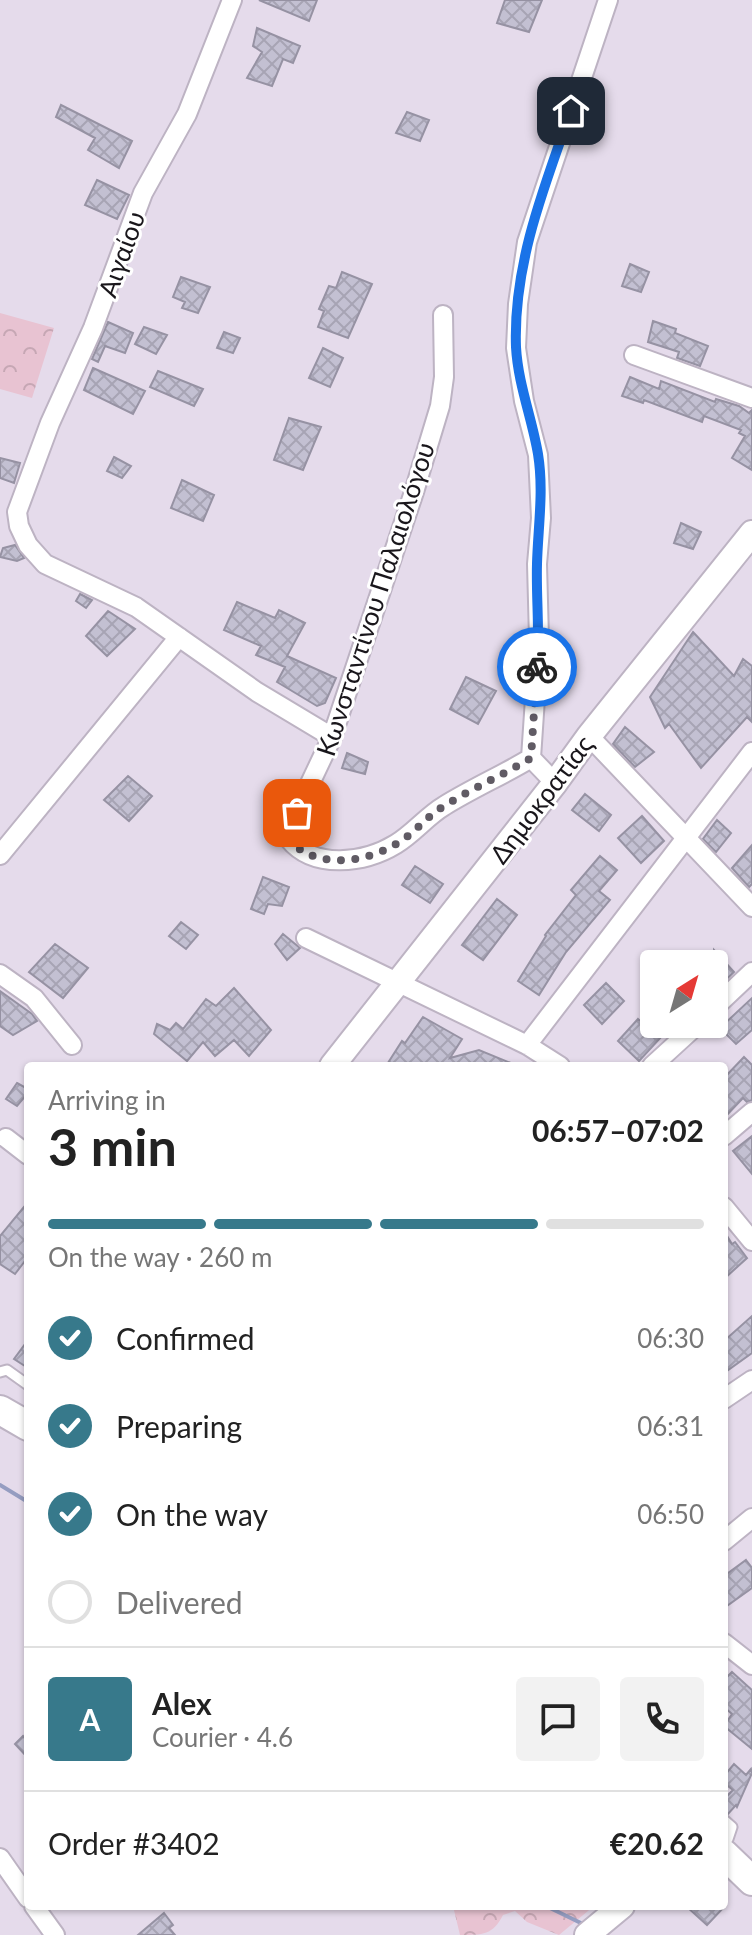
<!DOCTYPE html>
<html lang="en">
<head>
<meta charset="utf-8">
<style>
  body { margin:0; font-family:Lato,sans-serif; background:#f2f2f2; color:#222; height:100vh; display:flex; flex-direction:column; font-size:30px; white-space:nowrap }
  * { box-sizing:border-box; margin:0 }
  p { font-size:26px; color:#767676 }
  .icon { flex:none; width:44px; height:44px; fill:none; stroke:currentColor; stroke-width:2; stroke-linecap:round; stroke-linejoin:round }
  .map { position:relative; flex:1; overflow:hidden }
  .panel { position:absolute; left:24px; top:1062px; width:704px; height:848px; display:flex; flex-direction:column; background:#fff; border-radius:8px; box-shadow:0 2px 6px #0004 }
  .panel>* { flex:none }
  .needle { width:52px; rotate:37deg }
  .tools { position:absolute; left:640px; top:950px; display:grid; gap:16px }
  .tools a { display:grid; place-items:center; width:88px; height:88px; border-radius:8px; background:#fff; box-shadow:0 2px 6px #0004; font-size:40px }
  .pin { position:absolute; display:grid; place-items:center; width:68px; height:68px; color:#fff; margin:-34px; border-radius:16px; box-shadow:0 4px 12px #0006 }
  .courier { position:absolute; display:grid; place-items:center; width:80px; height:80px; margin:-40px; border:6px solid #1a73e8; border-radius:50%; background:#fff; color:#222; box-shadow:0 2px 10px #0007 }
  .head em { font-style:normal; font-weight:700 }
  .head div { display:flex; flex-direction:column-reverse }
  .head { display:flex; align-items:center; justify-content:space-between; height:136px; padding:0 24px }
  h1 { font-size:52px; font-weight:700; line-height:60px }
  .bar { display:grid; grid-template-columns:repeat(4,1fr); gap:12px 8px; align-content:center; height:96px; padding:0 24px }
  .bar i { height:10px; border-radius:6px; background:#e0e0e0 }
  .bar .active { background:#37798b }
  .bar p { grid-column:span 4 }
  .line { display:flex; align-items:center; gap:20px; padding:0 24px; border-top:2px solid #e0e0e0 }
  .line div { flex:1 }
  .round { display:grid; place-items:center; flex:none; width:84px; height:84px; border-radius:8px; background:#f2f2f2 }
  ol { padding:0 24px; list-style:none }
  li { display:flex; align-items:center; gap:24px; height:88px }
  li p { margin-inline-start:auto }
  li .icon { padding:8px; border-radius:50%; background:#37798b; color:#fff; stroke-width:4 }
  li:last-child { color:#767676 }
  li i { width:44px; height:44px; border:4px solid #e0e0e0; border-radius:50% }
  .map>svg:first-child { display:block }
</style>
</head>
<body>
<div class="map">
<svg width="752" height="1935" viewBox="0 0 752 1935">
  <defs>
    <pattern id="forest-crowns" width="20" height="18" patternUnits="userSpaceOnUse" patternTransform="scale(2)"><rect width="20" height="18" fill="#e8c3d2"/><path d="M2 6a3 3 0 1 1 6 0M12 15a3 3 0 1 1 6 0" fill="none" stroke="#c6a7b4"/></pattern>
    <pattern id="building-cross-hatch" width="8" height="8" patternUnits="userSpaceOnUse" patternTransform="scale(2)"><rect width="8" height="8" fill="#c3c0d2"/><path d="M0 0l8 8M0 8l8-8" fill="none" stroke="#a7a4b4"/></pattern>
  </defs>
  <rect width="100%" height="100%" fill="#e5dbeb"/>
  <path fill="url(#forest-crowns)" d="M0,313L54,328L32,398L0,389Z
    M453,1906H594L559,1935L527,1922L515,1911L503,1915C493,1935 483,1935 460,1935Z"/>
  <g fill="none" stroke-linecap="round" stroke-linejoin="round">
    <path stroke="#959dc1" stroke-width="4" d="M0,1485L28,1502
      M546,1906L587,1926"/>
  </g>
  <path fill="url(#building-cross-hatch)" stroke="#9692a3" stroke-width="2" d="M259,0H317L309,21Z
    M505,0H542L529,32L497,23Z
    M257,28L300,46L293,63L283,59L272,86L247,78L262,52L253,46Z
    M61,105L132,141L119,168L88,150L95,138L56,117Z
    M407,112L429,120L420,141L396,133Z
    M97,180L129,195L117,219L85,205Z
    M630,264L649,272L641,292L622,286Z
    M342,272L372,284L348,338L318,327L324,311L319,309L329,286L336,288Z
    M181,277L210,287L198,313L182,308L185,302L173,297Z
    M653,321L676,329L675,333L708,346L700,366L677,358L679,352L648,342Z
    M108,322L133,333L125,353L105,346L98,362L92,359Z
    M144,327L167,335L156,354L135,344Z
    M224,332L240,338L233,353L217,348Z
    M323,348L343,358L330,387L309,378Z
    M93,368L145,391L133,414L84,390Z
    M158,371L203,389L194,406L150,387Z
    M630,377L659,389L661,381L715,402L716,399L739,406L749,413L752,410V470L732,458L745,436L739,433L741,430L704,416L702,422L644,400L643,403L622,396Z
    M289,418L321,427L303,470L274,460Z
    M114,457L131,466L122,478L107,471Z
    M0,458L20,463L14,483L0,478Z
    M182,480L214,495L203,521L171,508Z
    M681,523L701,532L693,549L674,543Z
    M15,545L24,558L17,561L0,557L3,548Z
    M80,594L92,600L86,608L76,601Z
    M237,602L275,618L279,610L305,623L287,656L336,678L325,703L317,706L277,682L285,667L256,655L261,646L224,630Z
    M108,611L135,629L107,656L86,636Z
    M693,632L734,676L743,659L752,666V722L747,717L701,768L669,724L665,728L650,697Z
    M466,677L496,691L478,724L450,709Z
    M625,727L654,752L635,767L613,744Z
    M347,753L368,762L365,774L342,768Z
    M128,776L152,796L129,821L104,800Z
    M585,794L611,815L599,831L572,810Z
    M642,816L664,841L641,863L618,838Z
    M717,820L731,833L716,852L703,839Z
    M752,845V884L749,887L732,868Z
    M600,856L617,870L599,891L610,900L566,952L539,995L518,981L546,936L545,935L576,895L571,890Z
    M415,866L443,884L430,903L402,885Z
    M263,877L289,887L282,906L268,904L264,914L251,909Z
    M497,899L517,915L483,960L462,945Z
    M181,922L198,935L186,949L169,936Z
    M283,934L300,948L287,960L275,944Z
    M55,944L88,968L63,998L29,972Z
    M714,950L734,972L714,991Z
    M606,983L624,1001L602,1024L584,1005Z
    M234,988L271,1030L249,1056L234,1040L215,1056L203,1042L187,1061L154,1034L157,1024L170,1030L176,1023L183,1029L206,999L216,1006Z
    M0,991L32,1014L37,1021L13,1035L0,1026Z
    M752,998V1030L736,1044L720,1028Z
    M423,1017L462,1039L450,1058L479,1050L518,1066H386L402,1041L405,1043Z
    M638,1019L644,1024H673L639,1061L618,1041Z
    M744,1057L752,1065V1100L747,1102L743,1098L724,1118V1078Z
    M17,1083L28,1089V1093L17,1106L6,1099Z
    M752,1136V1174L733,1151Z
    M28,1202V1257L15,1274L0,1264V1236Z
    M724,1231L732,1244L735,1242L747,1258L724,1279Z
    M752,1316V1353L724,1373V1341Z
    M28,1340V1368L14,1359Z
    M746,1560L752,1568V1588L724,1608V1576Z
    M732,1672L752,1690V1749L724,1726L732,1714L724,1707V1680Z
    M23,1736L28,1742V1758L15,1744Z
    M734,1764L746,1775L751,1769L752,1773L737,1807L736,1805L728,1814L724,1813V1799L733,1790L724,1783V1776Z
    M686,1906H725L707,1925Z
    M164,1913L173,1925L169,1928L175,1935H138Z"/>
  <g fill="none" stroke-linecap="round" stroke-linejoin="round">
    <g stroke="#bdb3c3" stroke-width="13">
      <path id="lane" d="M0,1372L7,1370L28,1385
        M724,1820L732,1827L728,1839"/>
    </g>
    <g stroke="#bdb3c3" stroke-width="22">
      <path id="street" d="M443,315L444,377L440,406L414,492L332,737L288,830L289,839C314,870 365,863 396,844C414,833 427,816 444,806C473,788 503,775 531,758
        M634,355L752,398
        M17,512L50,423L93,328L143,193L187,114L232,0
        M17,512L19,526L28,545L45,564L136,607L257,692L332,737
        M589,736L752,907
        M555,783L531,758L539,639L537,564L541,518L538,455L524,401L516,348L518,304L527,242L608,0
        M0,855L179,637
        M306,938L527,1045L560,1066
        M0,974L34,998L72,1045
        M714,1008L752,972
        M527,1045L752,752
        M652,1066L698,1024
        M724,1136L752,1112
        M6,1138L28,1155
        M724,1207L752,1241
        M724,1399L752,1380
        M724,1541L752,1518
        M724,1643L752,1665
        M0,1858L28,1898
        M34,1906L55,1935"/>
    </g>
    <g stroke="#bdb3c3" stroke-width="28">
      <path id="secondary" d="M332,1066L555,783L589,736L752,533
        M587,1935L622,1906"/>
    </g>
    <g stroke="#bdb3c3" stroke-width="32">
      <path id="primary" d="M0,1410L28,1426
        M724,1854L752,1881"/>
    </g>
    <use href="#lane" stroke="#fff" stroke-width="9"/>
    <use href="#street" stroke="#fff" stroke-width="18"/>
    <use href="#secondary" stroke="#fff" stroke-width="24"/>
    <use href="#primary" stroke="#fff" stroke-width="28"/>
  </g>
  <g fill="none" stroke-linecap="round" stroke-linejoin="round">
    <path stroke="#605b64" stroke-width="8" stroke-dasharray="0 14.4" d="M297,813L288,830L289,839C314,870 365,863 396,844C414,834 427,816 444,806C473,788 503,775 531,758L537,667"/>
    <path stroke="#1a73e8" stroke-width="10" d="M537,667C540,632 536,598 537,564C538,527 544,491 538,454C532,418 518,384 516,347C513,265 544,187 571,111"/>
  </g>
  <g text-anchor="middle" dominant-baseline="central" stroke-width="6" stroke-linejoin="round" paint-order="stroke">
    <g font-size="26" fill="#19161b" stroke="#fff">
      <text transform="translate(121 254) rotate(-70)">Αιγαίου</text>
      <text transform="translate(375 599) rotate(-72)">Κωνσταντίνου Παλαιολόγου</text>
      <text transform="translate(541 799) rotate(-53)">Δημοκρατίας</text>
    </g>
  </g>
</svg>
<div class="tools">
<a><svg class="needle" viewBox="-14 -14 28 28"><path d="M0-13l5 13h-10z" fill="#e53935"/><path d="M0 13l5-13h-10z" fill="#767676"/></svg></a>
</div>
<div class="pin" style="left:297px;top:813px;background:#ea580c"><svg class="icon" aria-label="bag" viewBox="0 0 24 24"><path d="M5 8h14l-1 12H6zM9 8a3 3 0 0 1 6 0"/></svg></div>
<div class="pin" style="left:571px;top:111px;background:#1f2937"><svg class="icon" aria-label="home" viewBox="0 0 24 24"><path d="M3 11l9-7 9 7M6 9v11h12V9"/></svg></div>
<div class="courier" style="left:537px;top:667px"><svg class="icon" aria-label="bike" viewBox="0 0 24 24"><circle cx="6" cy="16" r="4"/><circle cx="18" cy="16" r="4"/><path d="M6 16l4-8h5l3 8M10 8l3 8H6M13 5h3"/></svg></div>
<section class="panel">
<div class="head"><div><h1>3 min</h1><p>Arriving in</p></div><em>06:57–07:02</em></div>
<div class="bar"><i class="active"></i><i class="active"></i><i class="active"></i><i></i><p>On the way · 260 m</p></div>
<ol>
<li><svg class="icon" aria-label="check" viewBox="0 0 24 24"><path d="M5 12l5 5 9-10"/></svg>Confirmed<p>06:30</p></li>
<li><svg class="icon" aria-label="check" viewBox="0 0 24 24"><path d="M5 12l5 5 9-10"/></svg>Preparing<p>06:31</p></li>
<li><svg class="icon" aria-label="check" viewBox="0 0 24 24"><path d="M5 12l5 5 9-10"/></svg>On the way<p>06:50</p></li>
<li><i></i>Delivered</li>
</ol>
<div class="line" style="height:144px"><b class="round" style="background:#37798b;color:#fff">A</b><div><b>Alex</b><p>Courier · 4.6</p></div><a class="round"><svg class="icon" aria-label="chat" viewBox="0 0 24 24"><path d="M4 5h16v11H9l-5 4z"/></svg></a><a class="round"><svg class="icon" aria-label="phone" viewBox="0 0 24 24"><path d="M5 4h4l2 5-3 2q2 4 5 5l2-3 5 2v4C11 20 4 13 5 4z"/></svg></a></div>
<div class="line" style="height:104px"><div>Order #3402</div><b>€20.62</b></div>
</section>
</div>
</body>
</html>
